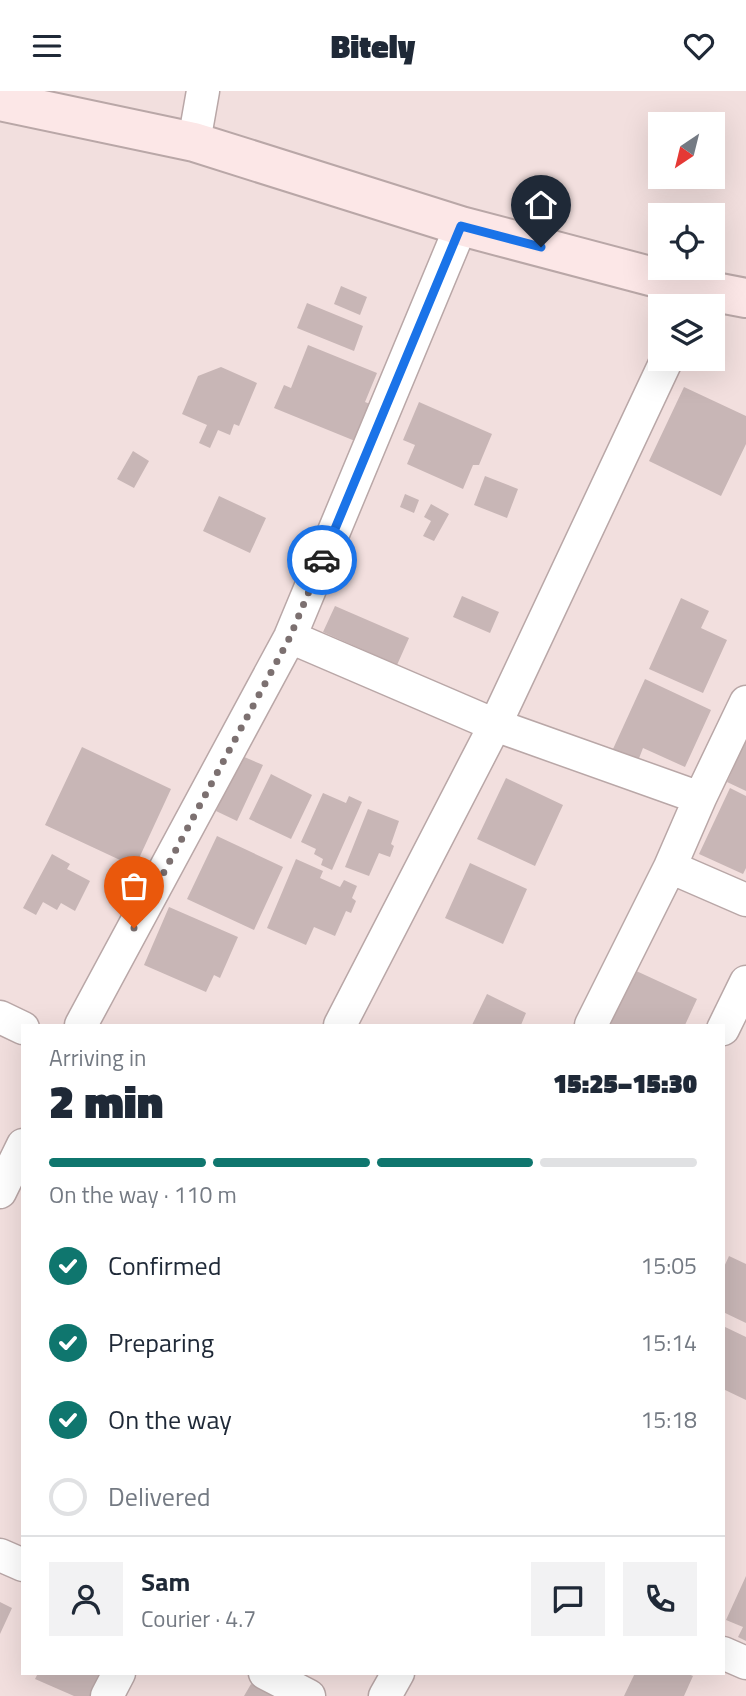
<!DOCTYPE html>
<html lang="en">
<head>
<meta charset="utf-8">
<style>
  body { margin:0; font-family:"Titillium Web",sans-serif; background:#f2f2f3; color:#1f2937; height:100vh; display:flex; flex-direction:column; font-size:26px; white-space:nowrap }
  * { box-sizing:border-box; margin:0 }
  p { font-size:23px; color:#747a83 }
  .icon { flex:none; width:38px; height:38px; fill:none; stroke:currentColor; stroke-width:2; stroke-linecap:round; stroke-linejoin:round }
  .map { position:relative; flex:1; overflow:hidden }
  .details { position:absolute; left:21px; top:933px; width:704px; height:651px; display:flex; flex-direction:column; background:#fff; border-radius:0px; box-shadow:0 7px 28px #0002 }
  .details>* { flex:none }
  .needle { width:46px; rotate:215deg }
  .buttons { position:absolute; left:648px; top:21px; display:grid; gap:14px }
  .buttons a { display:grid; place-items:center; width:77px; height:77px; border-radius:0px; background:#fff; box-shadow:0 7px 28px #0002; font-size:35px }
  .pin { position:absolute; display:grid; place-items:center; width:60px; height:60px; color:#fff; margin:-72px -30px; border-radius:50% 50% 50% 0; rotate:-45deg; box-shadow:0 0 7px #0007 }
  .pin .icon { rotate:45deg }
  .courier { position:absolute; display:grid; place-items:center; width:70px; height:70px; margin:-35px; border:5px solid #1a73e8; border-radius:50%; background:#fff; color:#222; box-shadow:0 2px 9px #0007 }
  .head em { font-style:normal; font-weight:800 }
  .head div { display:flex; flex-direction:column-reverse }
  .head { display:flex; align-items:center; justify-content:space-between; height:119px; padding:0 28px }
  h1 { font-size:46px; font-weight:800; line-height:52px }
  .bar { display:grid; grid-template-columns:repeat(4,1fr); gap:10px 7px; align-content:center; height:84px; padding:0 28px }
  .bar i { height:9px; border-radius:5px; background:#e0e1e3 }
  .bar .selected { background:#0f766e }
  .bar p { grid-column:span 4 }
  .line { display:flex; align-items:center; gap:18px; padding:0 28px; border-top:2px solid #e0e1e3 }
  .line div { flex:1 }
  .round { display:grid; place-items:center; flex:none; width:74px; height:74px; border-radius:0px; background:#f2f2f3 }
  ol { padding:0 28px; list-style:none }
  li { display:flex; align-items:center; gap:21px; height:77px }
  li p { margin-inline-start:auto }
  li .icon { padding:7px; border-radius:50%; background:#0f766e; color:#fff; stroke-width:4 }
  li:last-child { color:#747a83 }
  li i { width:38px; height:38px; border:4px solid #e0e1e3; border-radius:50% }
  header { display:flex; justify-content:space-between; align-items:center; height:91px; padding:0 28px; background:#fff; font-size:32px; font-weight:800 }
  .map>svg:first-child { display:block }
</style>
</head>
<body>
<header><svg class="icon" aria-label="menu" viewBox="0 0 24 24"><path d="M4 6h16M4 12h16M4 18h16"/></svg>Bitely<svg class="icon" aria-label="heart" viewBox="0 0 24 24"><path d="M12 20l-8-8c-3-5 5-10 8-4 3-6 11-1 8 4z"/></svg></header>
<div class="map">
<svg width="746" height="1605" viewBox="0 0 746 1605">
  <rect width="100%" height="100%" fill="#f2dfde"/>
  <path fill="#c8b6b6" d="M341,195L367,206L360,224L334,213Z
    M307,212L363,235L354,260L297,237Z
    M308,254L377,282L365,311L375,315L360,352L274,317L284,294L291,297Z
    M221,276L257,292L239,335L234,333L230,344L218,339L210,357L199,352L207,334L182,323L198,285Z
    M684,296L746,325V353L721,405L649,370Z
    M419,311L492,343L479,374H473L463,398L407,373L415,354L403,349Z
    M133,360L149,370L134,397L117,388Z
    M485,385L518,398L507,427L474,414Z
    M405,403L419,409L414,422L400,416Z
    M219,405L266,427L250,462L203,440Z
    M431,413L449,423L434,450L423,445L431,430L424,426Z
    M462,505L499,521L490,542L453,526Z
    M681,507L709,520L701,537L727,549L703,602L649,578Z
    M335,515L409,547L397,574L323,541Z
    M645,588L711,619L685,676L643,657L638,670L613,658Z
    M746,649V700L727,691Z
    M82,656L171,698L135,776L45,734Z
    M242,665L263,674L237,730L216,720Z
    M271,683L312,704L291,748L249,728Z
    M506,687L563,714L535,775L477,748Z
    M730,697L746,705V777L743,783L699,763Z
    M323,702L346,712L349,705L362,711L332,779L321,774L323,768L314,763L316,758L301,751Z
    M368,718L399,730L391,753L394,755L390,766L379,762L369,785L345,776Z
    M217,745L283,776L254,839L187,808Z
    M52,763L70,773L67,778L90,790L75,820L61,812L57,819L43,811L36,824L23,817Z
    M296,768L323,780L320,787L340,796L344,789L357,795L352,807L356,810L351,822L346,820L335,845L314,836L306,854L267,837Z
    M470,772L527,798L503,853L445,827Z
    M169,816L238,846L220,887L214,884L206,901L144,874Z
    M632,878L697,908L685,934H606Z
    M487,903L526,922L521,934H472Z
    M729,1165L746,1173V1232L723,1221V1178Z
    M723,1235L746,1246V1309L723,1298Z
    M746,1485V1550L738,1546L743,1536L726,1529Z
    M0,1511L12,1517L0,1543Z
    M38,1582H102L93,1605H74L35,1588Z
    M635,1582H686L693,1585L684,1605H624Z
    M251,1593L272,1605H244Z"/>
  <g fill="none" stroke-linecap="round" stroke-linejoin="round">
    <g stroke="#b9a7a7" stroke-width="35">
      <path id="street" d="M194,51L203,0
        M290,546L495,634L700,707
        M670,776L746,809
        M0,926L23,937
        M81,934L290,546L461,135
        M340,934L495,634L667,268
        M591,934L670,776L700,707L746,611
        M723,938L746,891
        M0,1101L23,1054
        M0,1464L23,1474
        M723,1562L746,1572
        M265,1582L309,1605
        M107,1605L119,1582
        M385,1605L398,1582"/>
    </g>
    <g stroke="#b9a7a7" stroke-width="42">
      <path id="secondary" d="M0,10L194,51L461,135L699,198L746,207"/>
    </g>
    <use href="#street" stroke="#fff" stroke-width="32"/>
    <use href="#secondary" stroke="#fce7e7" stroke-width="38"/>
  </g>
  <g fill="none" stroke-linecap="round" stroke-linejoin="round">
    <path stroke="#7c7070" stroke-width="7" stroke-dasharray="0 12.6" d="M134,837L290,546L322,469"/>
    <path stroke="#1a73e8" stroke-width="9" d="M322,469L461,135L541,156"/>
  </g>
</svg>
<div class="buttons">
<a><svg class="needle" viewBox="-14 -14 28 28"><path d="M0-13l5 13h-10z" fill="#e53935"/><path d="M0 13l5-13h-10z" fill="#747a83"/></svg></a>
<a><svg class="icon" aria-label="locate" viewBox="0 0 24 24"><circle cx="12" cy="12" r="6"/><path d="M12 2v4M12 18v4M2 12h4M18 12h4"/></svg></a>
<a><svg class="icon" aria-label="layers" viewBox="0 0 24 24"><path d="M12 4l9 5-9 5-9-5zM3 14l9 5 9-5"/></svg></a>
</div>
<div class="pin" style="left:134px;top:837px;background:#ea580c"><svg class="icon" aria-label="bag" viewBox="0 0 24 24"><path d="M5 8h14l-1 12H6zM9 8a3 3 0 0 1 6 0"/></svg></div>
<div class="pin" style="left:541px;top:156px;background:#1f2937"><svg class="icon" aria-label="home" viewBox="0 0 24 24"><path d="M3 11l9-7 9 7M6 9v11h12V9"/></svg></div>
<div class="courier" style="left:322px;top:469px"><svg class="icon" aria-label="car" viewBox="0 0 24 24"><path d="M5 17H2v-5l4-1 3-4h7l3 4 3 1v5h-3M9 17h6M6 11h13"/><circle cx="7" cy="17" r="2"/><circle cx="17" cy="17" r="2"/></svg></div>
<section class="details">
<div class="head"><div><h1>2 min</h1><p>Arriving in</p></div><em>15:25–15:30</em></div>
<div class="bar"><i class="selected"></i><i class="selected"></i><i class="selected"></i><i></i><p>On the way · 110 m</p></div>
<ol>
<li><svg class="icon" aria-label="check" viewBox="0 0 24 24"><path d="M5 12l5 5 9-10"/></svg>Confirmed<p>15:05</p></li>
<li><svg class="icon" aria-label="check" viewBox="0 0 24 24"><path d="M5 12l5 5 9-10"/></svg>Preparing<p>15:14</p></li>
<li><svg class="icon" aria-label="check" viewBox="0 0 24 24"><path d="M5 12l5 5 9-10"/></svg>On the way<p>15:18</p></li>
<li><i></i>Delivered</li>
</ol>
<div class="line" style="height:126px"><a class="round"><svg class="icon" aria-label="person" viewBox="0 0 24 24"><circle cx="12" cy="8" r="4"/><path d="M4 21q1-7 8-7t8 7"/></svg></a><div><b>Sam</b><p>Courier · 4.7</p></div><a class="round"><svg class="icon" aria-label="chat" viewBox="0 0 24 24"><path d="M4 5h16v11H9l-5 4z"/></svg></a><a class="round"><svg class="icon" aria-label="phone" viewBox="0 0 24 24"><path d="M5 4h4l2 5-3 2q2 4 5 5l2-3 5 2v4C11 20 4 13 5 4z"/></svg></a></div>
</section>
</div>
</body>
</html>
